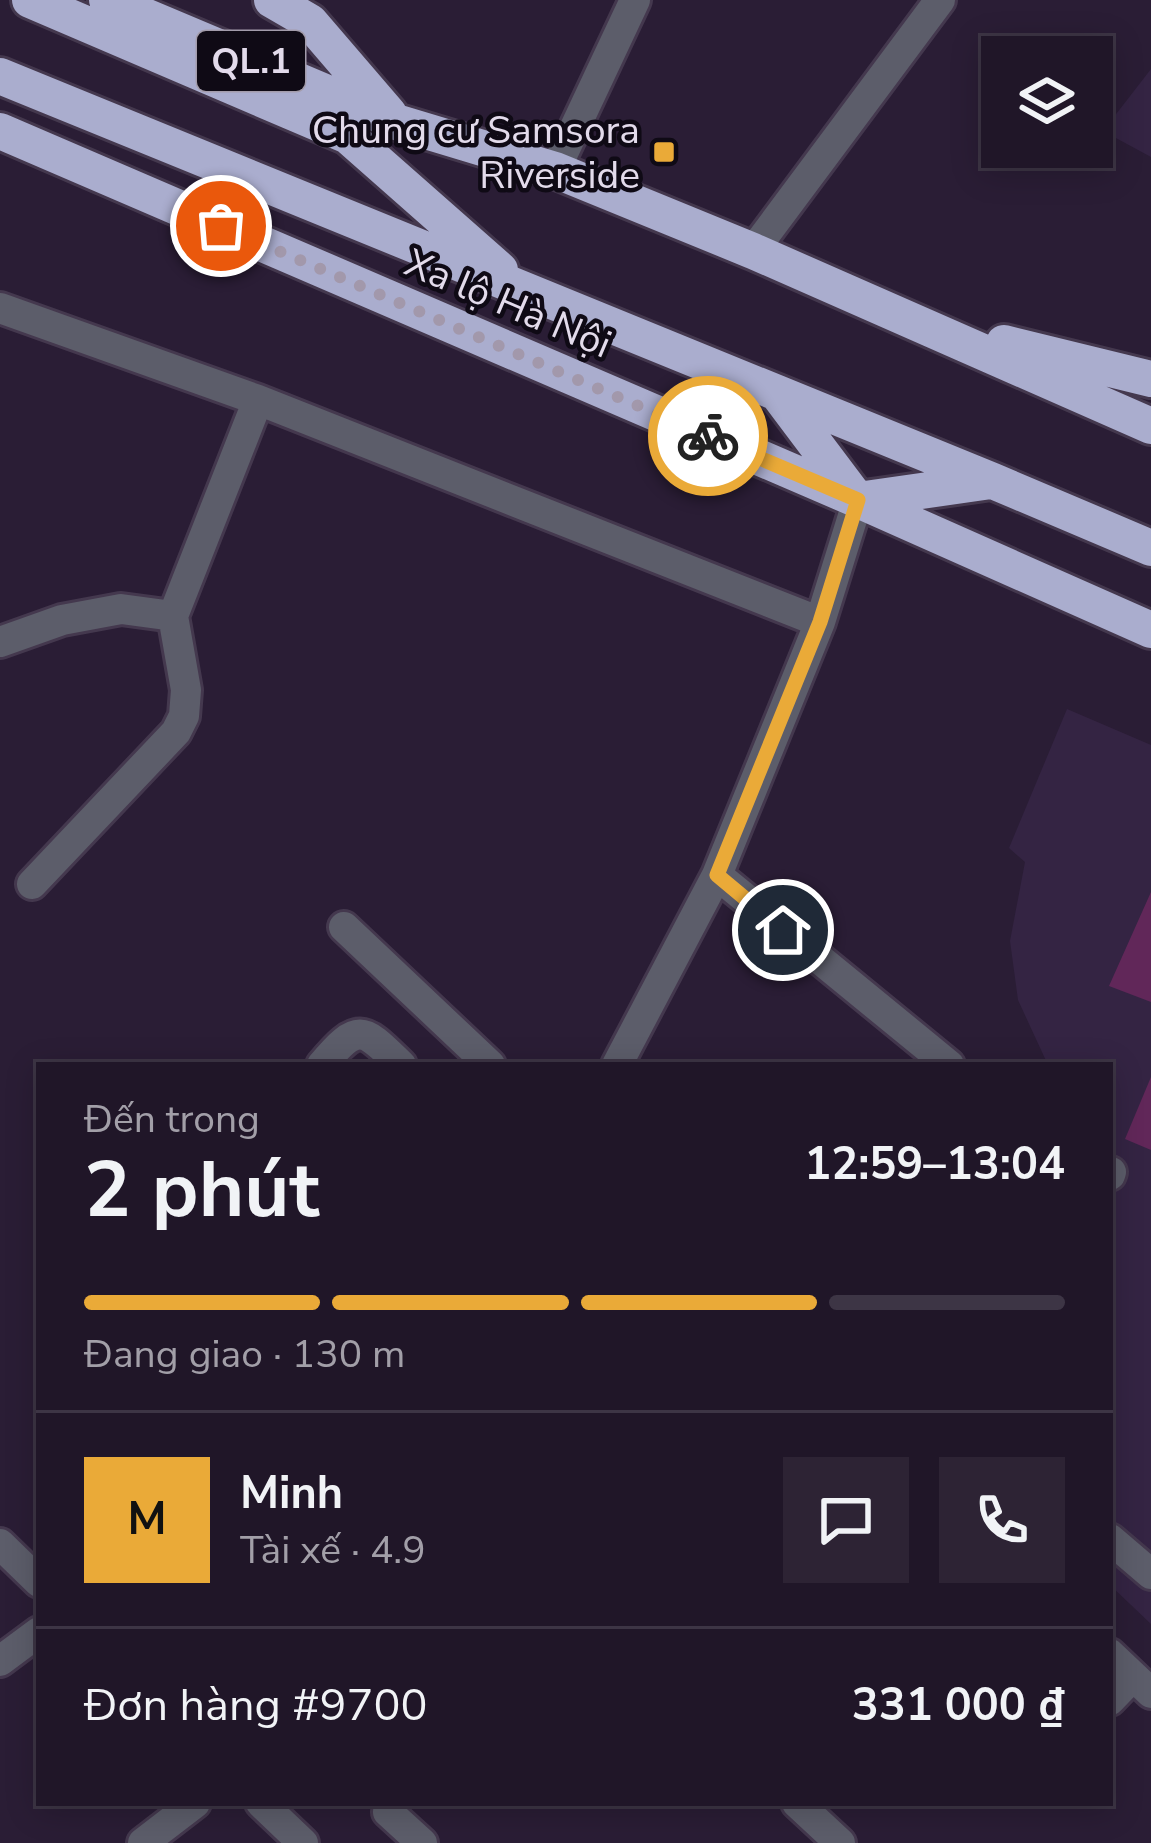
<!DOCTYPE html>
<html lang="vi">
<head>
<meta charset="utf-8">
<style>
  body { margin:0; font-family:"Nunito Sans",sans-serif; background:#2d2334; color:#f1f3f6; height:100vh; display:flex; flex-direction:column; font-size:45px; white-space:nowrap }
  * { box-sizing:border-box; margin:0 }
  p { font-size:39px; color:#a29fa8 }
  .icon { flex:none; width:66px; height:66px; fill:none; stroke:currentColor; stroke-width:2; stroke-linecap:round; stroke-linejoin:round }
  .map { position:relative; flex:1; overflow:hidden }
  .panel { position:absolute; left:36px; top:1062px; width:1077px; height:744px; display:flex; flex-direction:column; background:#201628; border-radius:0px; box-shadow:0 6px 30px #0003,0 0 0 3px #3d3545 }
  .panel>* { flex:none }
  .fabs { position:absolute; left:981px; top:36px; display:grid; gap:24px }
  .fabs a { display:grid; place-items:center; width:132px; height:132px; border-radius:0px; background:#201628; box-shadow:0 6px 30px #0003,0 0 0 3px #3d3545; font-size:60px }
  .pin { position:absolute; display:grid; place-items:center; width:102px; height:102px; color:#fff; margin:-51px; border:6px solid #fff; border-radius:50%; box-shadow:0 3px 12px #0007 }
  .courier { position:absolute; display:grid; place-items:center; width:120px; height:120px; margin:-60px; border:9px solid #eaaa38; border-radius:50%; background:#fff; color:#222; box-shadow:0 3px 15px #0007 }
  .summary em { font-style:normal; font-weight:700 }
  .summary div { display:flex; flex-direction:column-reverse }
  .summary { display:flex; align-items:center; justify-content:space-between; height:204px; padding:0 48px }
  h1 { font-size:78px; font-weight:700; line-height:90px }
  .bar { display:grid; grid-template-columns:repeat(4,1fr); gap:18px 12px; align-content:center; height:144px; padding:0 48px }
  .bar i { height:15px; border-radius:9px; background:#3d3545 }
  .bar .active { background:#eaaa38 }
  .bar p { grid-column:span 4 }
  .line { display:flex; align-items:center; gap:30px; padding:0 48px; border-top:3px solid #3d3545 }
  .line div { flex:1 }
  .round { display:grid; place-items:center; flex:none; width:126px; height:126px; border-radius:0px; background:#2d2334 }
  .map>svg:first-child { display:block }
</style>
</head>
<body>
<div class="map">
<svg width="1151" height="1843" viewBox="0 0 1151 1843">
  <rect width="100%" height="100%" fill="#2a1d35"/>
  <path fill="#342443" d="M1151,69V157L1103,131Z
    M1067,709L1151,745V1624L1110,1585V1065H1048L1018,1000L1010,941L1025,862L1009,848Z"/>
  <path fill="#612759" d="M1151,892V1002L1109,986Z
    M1151,1077V1150L1125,1139Z"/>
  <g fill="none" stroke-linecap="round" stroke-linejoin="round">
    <g stroke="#44384e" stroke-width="36">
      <path id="minor" d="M555,170L635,0
        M753,251L940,0
        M0,308L258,400L820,622
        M0,642L62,620L121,609L173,616
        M717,875L949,1065
        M32,884L176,732L184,716L186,690L173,616L258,400
        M344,927L490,1065
        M322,1065C359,1021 363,1028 401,1065
        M617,1065L717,875L820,622L858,500
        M1110,1175L1111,1172
        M1110,1539L1151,1574
        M0,1544L39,1582
        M1110,1654L1151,1693
        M0,1661L39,1632
        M1110,1700L1133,1676
        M261,1803L303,1843
        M389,1803L388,1812L422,1843
        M797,1803L840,1843
        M143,1843L195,1803"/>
    </g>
    <g stroke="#44384e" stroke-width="42">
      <path id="highway" d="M30,0L348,136L500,270
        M107,0L396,122L555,170L753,251L1151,426
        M272,0L310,22L389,114
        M0,76L993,481L1151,548
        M0,131L858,500L1151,630
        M1004,343L1151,379
        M777,393L856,498
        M858,500L991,481"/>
    </g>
    <use href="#minor" stroke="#5c5d6a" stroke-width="30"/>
    <use href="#highway" stroke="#aaadce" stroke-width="36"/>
  </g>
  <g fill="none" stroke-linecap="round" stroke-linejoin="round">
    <path stroke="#a298ab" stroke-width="12" stroke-dasharray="0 21.6" d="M221,226L708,436"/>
    <path stroke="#eaaa38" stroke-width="15" d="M708,436L858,500L820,622L717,875L783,930"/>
  </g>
  <rect fill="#eaaa38" stroke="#0f0a15" stroke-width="4.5" x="652" y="140" width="24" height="24" rx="6"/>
  <g text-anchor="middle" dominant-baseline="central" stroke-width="9" stroke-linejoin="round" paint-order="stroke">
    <rect fill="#0f0a15" stroke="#a39cab" stroke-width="3" x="197" y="31" width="108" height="60" rx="9"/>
    <g font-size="36" font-weight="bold" fill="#e3dbeb">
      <text x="251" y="61">QL.1</text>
    </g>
    <g font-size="39" fill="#e3dbeb" stroke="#0f0a15" text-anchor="end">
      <text x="640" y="130">Chung cư Samsora<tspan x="640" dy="45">Riverside</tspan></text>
    </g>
    <g font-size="39" fill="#e3dbeb" stroke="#0f0a15">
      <text transform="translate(508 304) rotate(23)">Xa lộ Hà Nội</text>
    </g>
  </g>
</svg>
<div class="fabs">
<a><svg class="icon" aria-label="layers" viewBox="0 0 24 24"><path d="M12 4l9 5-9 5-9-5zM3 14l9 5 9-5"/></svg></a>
</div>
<div class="pin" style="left:221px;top:226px;background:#ea580c"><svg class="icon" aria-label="bag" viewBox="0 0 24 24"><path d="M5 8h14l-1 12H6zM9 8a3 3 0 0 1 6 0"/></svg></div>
<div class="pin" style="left:783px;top:930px;background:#1f2937"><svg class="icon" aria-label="home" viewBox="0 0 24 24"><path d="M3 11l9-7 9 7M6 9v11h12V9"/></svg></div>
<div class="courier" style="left:708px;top:436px"><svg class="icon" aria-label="bike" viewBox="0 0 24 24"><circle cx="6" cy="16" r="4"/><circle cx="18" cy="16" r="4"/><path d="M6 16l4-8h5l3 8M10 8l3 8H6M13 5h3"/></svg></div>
<section class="panel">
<div class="summary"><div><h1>2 phút</h1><p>Đến trong</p></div><em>12:59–13:04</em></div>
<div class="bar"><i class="active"></i><i class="active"></i><i class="active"></i><i></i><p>Đang giao · 130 m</p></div>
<div class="line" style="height:216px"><b class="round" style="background:#eaaa38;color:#111">M</b><div><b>Minh</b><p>Tài xế · 4.9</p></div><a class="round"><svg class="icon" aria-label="chat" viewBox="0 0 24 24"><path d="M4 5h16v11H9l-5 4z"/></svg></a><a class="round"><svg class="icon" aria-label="phone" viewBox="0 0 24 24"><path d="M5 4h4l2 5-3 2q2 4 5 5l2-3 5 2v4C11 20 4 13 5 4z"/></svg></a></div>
<div class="line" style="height:156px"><div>Đơn hàng #9700</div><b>331 000 ₫</b></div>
</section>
</div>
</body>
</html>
